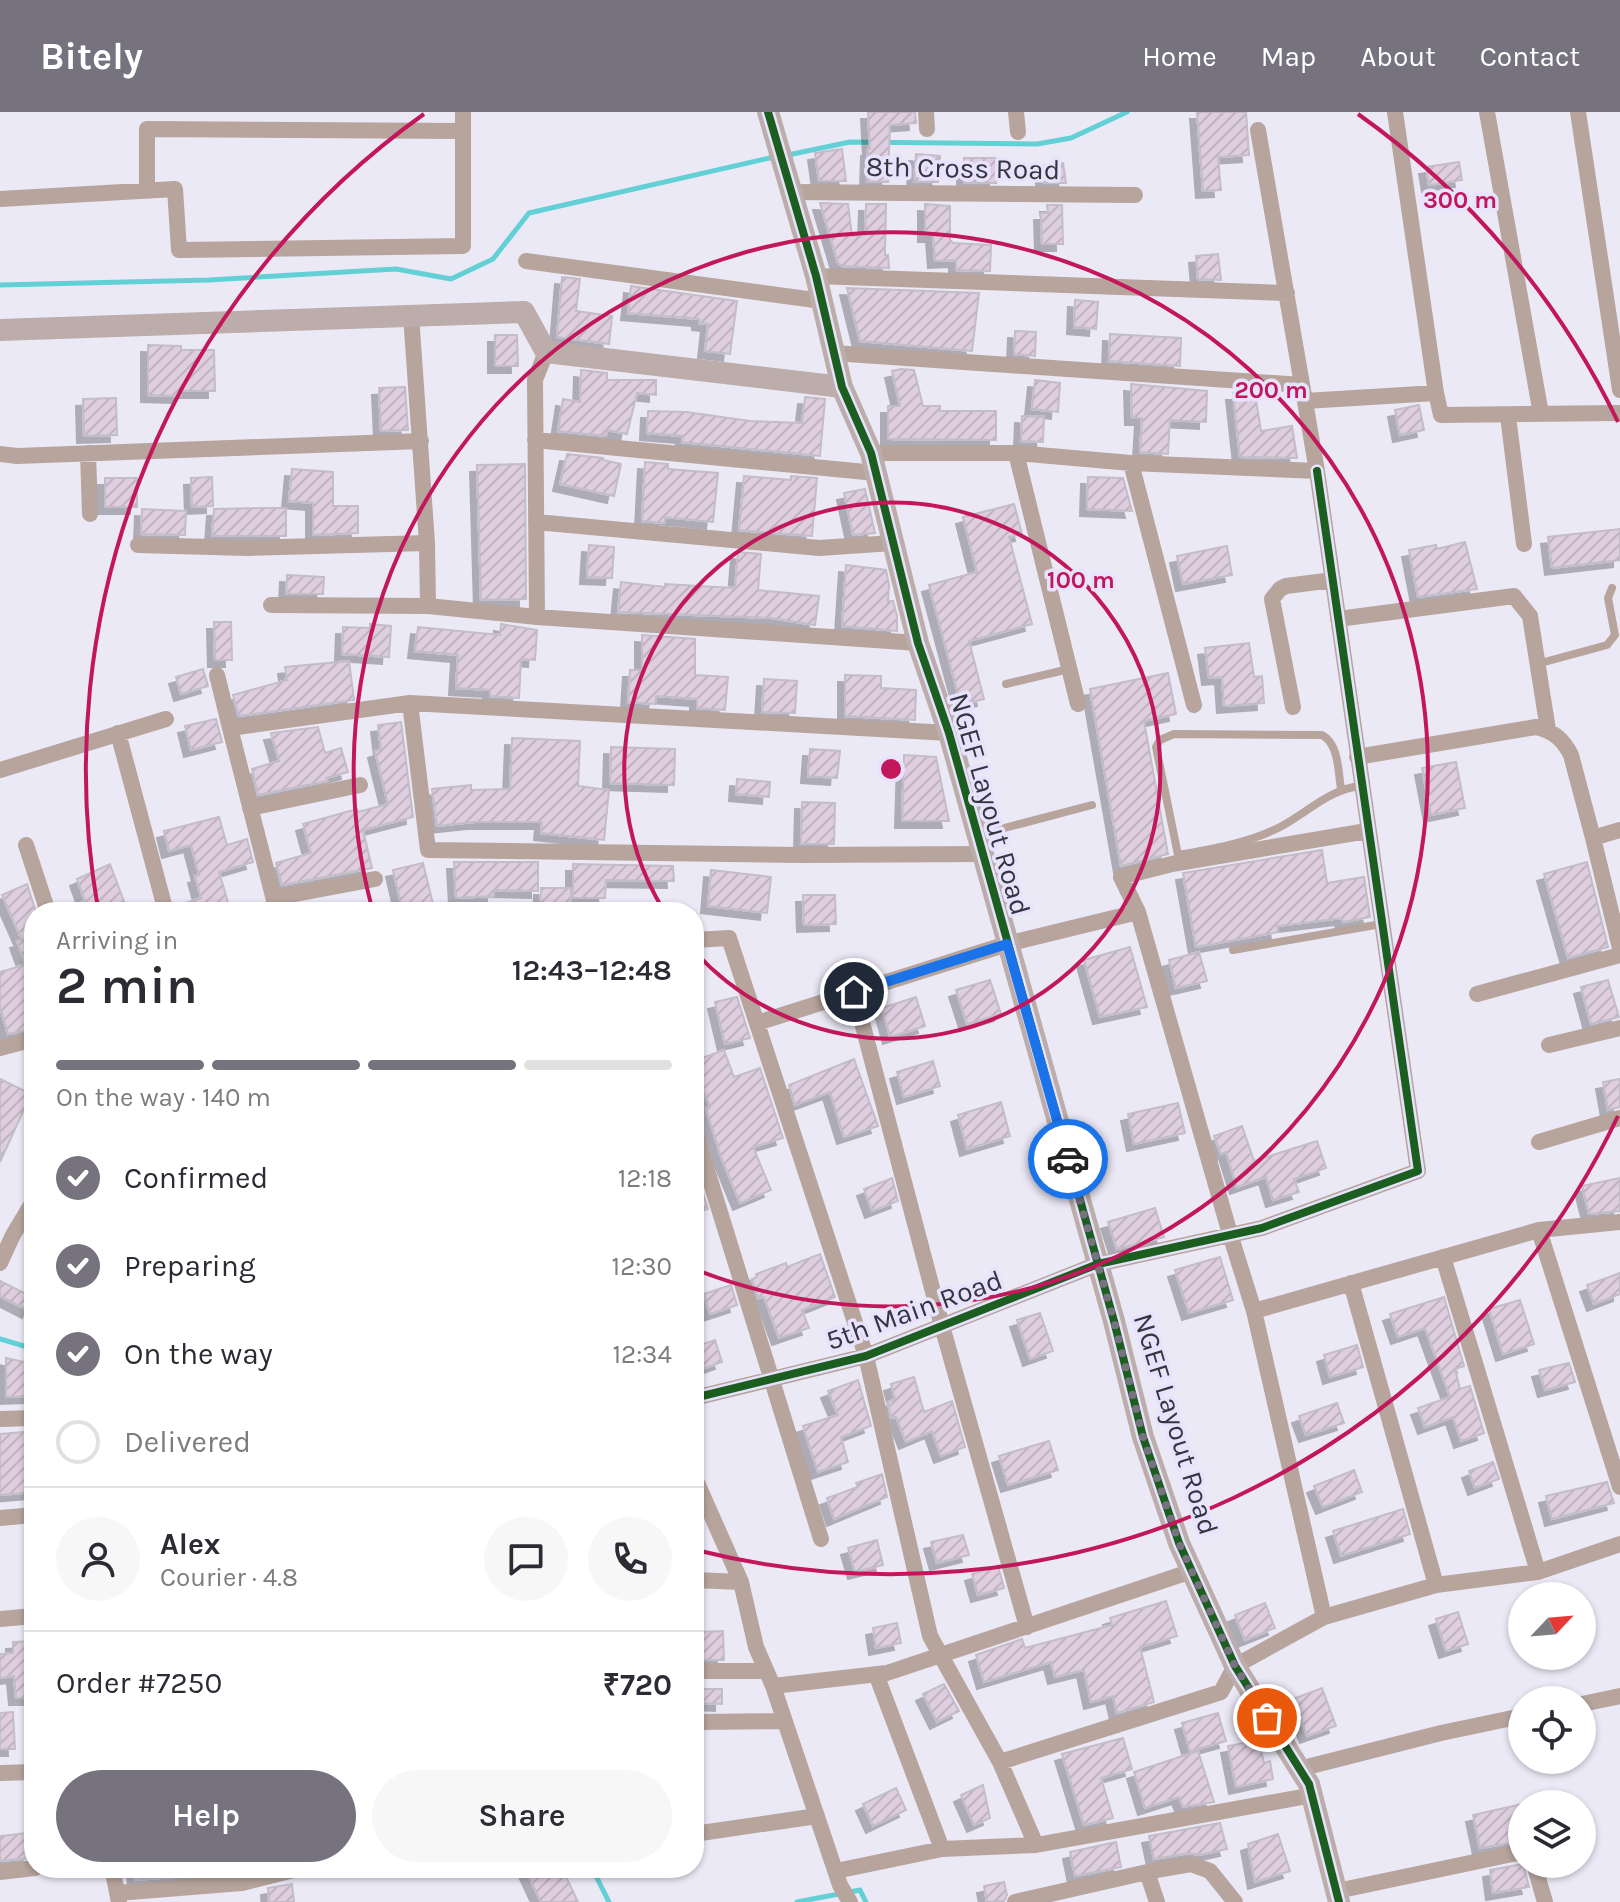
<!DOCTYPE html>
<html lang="en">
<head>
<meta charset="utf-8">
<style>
  body { margin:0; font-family:Karla,sans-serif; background:#f7f7f7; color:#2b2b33; height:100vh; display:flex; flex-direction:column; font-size:30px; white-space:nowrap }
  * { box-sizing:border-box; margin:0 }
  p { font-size:26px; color:#7c7c81 }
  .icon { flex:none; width:44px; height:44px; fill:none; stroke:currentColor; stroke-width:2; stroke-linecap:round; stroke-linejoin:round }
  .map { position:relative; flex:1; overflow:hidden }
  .side { position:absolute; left:24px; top:790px; width:680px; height:976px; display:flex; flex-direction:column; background:#fff; border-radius:32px; box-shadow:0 2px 6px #0004 }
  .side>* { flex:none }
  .needle { width:52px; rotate:64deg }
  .tools { position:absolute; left:1508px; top:1470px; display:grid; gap:16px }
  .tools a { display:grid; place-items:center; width:88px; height:88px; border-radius:50%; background:#fff; box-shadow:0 2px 6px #0004; font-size:40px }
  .pin { position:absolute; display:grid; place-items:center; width:68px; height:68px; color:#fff; margin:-34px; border:4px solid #fff; border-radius:50%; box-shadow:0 2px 8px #0007 }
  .courier { position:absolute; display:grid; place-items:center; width:80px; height:80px; margin:-40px; border:6px solid #1a73e8; border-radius:50%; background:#fff; color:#222; box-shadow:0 2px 10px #0007 }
  .headline em { font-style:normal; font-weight:600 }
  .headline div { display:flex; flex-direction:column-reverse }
  .headline { display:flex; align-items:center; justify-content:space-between; height:136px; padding:0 32px }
  h1 { font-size:52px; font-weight:600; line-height:60px }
  .bar { display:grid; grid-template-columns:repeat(4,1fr); gap:12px 8px; align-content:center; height:96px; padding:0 32px }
  .bar i { height:10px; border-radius:6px; background:#e1e1e2 }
  .bar .selected { background:#76737f }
  .bar p { grid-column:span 4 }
  .line { display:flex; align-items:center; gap:20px; padding:0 32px; border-top:2px solid #e1e1e2 }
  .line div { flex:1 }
  .round { display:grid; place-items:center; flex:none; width:84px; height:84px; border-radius:42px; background:#f7f7f7 }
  ol { padding:0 32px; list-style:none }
  li { display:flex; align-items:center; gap:24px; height:88px }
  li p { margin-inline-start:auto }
  li .icon { padding:8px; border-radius:50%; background:#76737f; color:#fff; stroke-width:4 }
  li:last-child { color:#7c7c81 }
  li i { width:44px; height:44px; border:4px solid #e1e1e2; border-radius:50% }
  .cta { display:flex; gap:16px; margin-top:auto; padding:16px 32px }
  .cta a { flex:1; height:92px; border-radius:48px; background:#76737f; color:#fff; font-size:32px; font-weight:600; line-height:92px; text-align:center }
  .cta a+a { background:#f7f7f7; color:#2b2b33 }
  header { display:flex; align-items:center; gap:48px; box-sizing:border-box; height:112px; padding:0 40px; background:#76737f; color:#fff }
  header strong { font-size:38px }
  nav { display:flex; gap:44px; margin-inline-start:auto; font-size:28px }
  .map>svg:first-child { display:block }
</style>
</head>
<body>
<header>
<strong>Bitely</strong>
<nav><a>Home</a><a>Map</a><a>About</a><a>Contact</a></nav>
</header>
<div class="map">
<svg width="1620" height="1790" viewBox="0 0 1620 1790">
  <defs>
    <pattern id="building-hatch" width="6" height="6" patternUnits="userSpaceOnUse" patternTransform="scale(2)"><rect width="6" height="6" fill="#dfcee0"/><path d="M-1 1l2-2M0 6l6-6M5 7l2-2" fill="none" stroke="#c0b2c1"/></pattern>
    <filter id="shadow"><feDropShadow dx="-7" dy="7" stdDeviation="0" flood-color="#0004"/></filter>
  </defs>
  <rect width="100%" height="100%" fill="#ece9f7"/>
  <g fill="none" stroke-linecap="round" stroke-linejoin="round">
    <path stroke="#62d0d5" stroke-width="5" d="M788,43L850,30L1037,32L1071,26L1127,0
      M0,173L209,168L396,157L451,167L493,147L529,101L774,45
      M0,1227L34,1237
      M592,1756L609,1790
      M797,1790L860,1778L866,1790"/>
  </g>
  <path fill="url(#building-hatch)" stroke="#c3bdc7" stroke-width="2" filter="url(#shadow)" d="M868,0H915L916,11L890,13L888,70H867L868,37H870Z
    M1197,0H1246L1249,43L1218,45L1221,78L1203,79Z
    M842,37L846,69H819L815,41Z
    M916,42L940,44L938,70H914Z
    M964,46H996V71H964Z
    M1459,50L1462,68L1429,73L1426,55Z
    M1063,51L1066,71H1044L1041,54Z
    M820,91L848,92L852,124L865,123L866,92H886L885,143H888L889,156L842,154L838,151Z
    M925,92L950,94V128L953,131L991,133L990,159L956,158V148L935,149L933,123H925Z
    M1047,93H1062L1063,132H1042L1041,101H1048Z
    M1218,142L1221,168L1198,167L1196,144Z
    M562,165L580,167L576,199L612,204L609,232L557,225Z
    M631,174L737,189L730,242L705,239L708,212L699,211V207L628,201Z
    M847,176L979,181L972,239L860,229Z
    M1075,188L1098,190L1096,217L1074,215Z
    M1015,219L1036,220L1035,244L1014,242Z
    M1110,222L1181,226L1180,254L1109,249Z
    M495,223H517L518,254H495Z
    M148,233L181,234V238H214L215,279H181V284L148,283Z
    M901,257L914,258L923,294H940V299H996V328L888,327V294H900L892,259Z
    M581,258L607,261V268H656V283L637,281L627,322L607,318L606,324L558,319L563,287L580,290Z
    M1035,268L1060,271L1058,300L1032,297Z
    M1131,272L1207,279L1206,310L1170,308L1168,342L1140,340L1142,306H1132Z
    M405,275L408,318L381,319L379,276Z
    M1233,281H1255L1261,319L1292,314L1297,346L1240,345Z
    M805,285L825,287L820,344L682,330L683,324L647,321L648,299L686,300L750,309L802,311Z
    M116,286L117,323L84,324L83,287Z
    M1419,293L1424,318L1400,323L1395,298Z
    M1022,304L1044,305L1043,330L1021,329Z
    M567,342L603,346V348L621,352L614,384L560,372Z
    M645,350L668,352V357L718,361L713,410L665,405V411L642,409Z
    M525,352L526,487L481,488L477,353Z
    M292,357L333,360V394H358V421L313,423V391L289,389Z
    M744,364L791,368V364L817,366L812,424L739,418Z
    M212,365L213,394L192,395L191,366Z
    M1088,365L1123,366L1132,399L1087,397Z
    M105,366H137V395H105Z
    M865,377L875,421L853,423L844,381Z
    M1014,392L1022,422L1009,425L1032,512L969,529L984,587L961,593L929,473L977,460L963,405Z
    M263,396H286V424H212L214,397Z
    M142,397L186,399L185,423L141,422Z
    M1620,417V448L1552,456L1548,425Z
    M1465,430L1477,477L1418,485L1409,438L1436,433L1437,437Z
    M589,433L614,435L612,466L587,465Z
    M1227,434L1232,463L1183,472L1177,444Z
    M738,440L761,442L758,478L819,484L815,513L771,506L618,500L621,470L665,475V472L735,476Z
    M846,453L886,458L889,473L888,489H893L897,504V519L842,514Z
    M287,463L324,465L323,482H286Z
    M214,510H231L232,548H215Z
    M370,512L391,514L389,545L342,542L343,515L370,516Z
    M501,512L537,518L535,548L521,547L519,586L490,584V578L456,576L458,543L415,539L418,515L500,523Z
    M642,523L695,527V563L728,565L725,598L697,596V587L656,584L655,592L628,590L630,558H642Z
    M1249,531L1254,565L1262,564L1264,591L1224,594L1222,565L1209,566L1205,536Z
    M349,549L354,588L239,604L233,583L287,568L285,555Z
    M203,557L208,574L181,582L176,565Z
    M1168,561L1176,602L1144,609L1168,742L1121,754L1090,577Z
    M845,563L881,564V576L916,578L915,608L845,604Z
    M764,567L797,569L795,601L762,600Z
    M216,607L222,630L191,638L185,614Z
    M401,610L413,705L363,718L372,756L282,773L276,751L311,741L303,712L357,697L358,700L388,692L375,639L381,637L378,613Z
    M318,615L325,641L341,636L348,660L326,666L327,669L258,683L252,657L279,649L271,621Z
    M512,626L580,629L578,674L609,678L604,728L541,721L542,710H474L437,714L432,677L471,673V678L510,677Z
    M611,635L675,637L674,673L610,671Z
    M810,637L840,639L837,666L808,664Z
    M904,643L936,645L949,709H902Z
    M1456,650L1465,696L1431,703L1422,656Z
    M737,667L770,670L769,685L736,682Z
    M802,690L835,691L834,732H801Z
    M219,705L227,733L247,727L253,750L219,760L231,800H177L176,794L201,786L195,764L199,763L191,733L169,739L164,719Z
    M1322,738L1327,771L1364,765L1370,805L1343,810L1342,806L1277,814L1278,820L1196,835L1183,761Z
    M454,750H538V779L494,778V784L456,786Z
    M1587,750L1608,835L1568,846L1544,762Z
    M423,751L434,796L420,800H403L393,758Z
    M110,752L128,800H60L85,789L77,767Z
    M573,752L673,754L674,769L606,768L605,786H573Z
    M711,758L771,765L767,801L708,794Z
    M27,772L36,800H34L32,871L17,829L22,828L2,783Z
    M541,776H571L570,800H540Z
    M803,783H835L836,812L804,813Z
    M1130,835L1147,895L1100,905L1084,848Z
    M1199,840L1207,869L1176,876L1169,848Z
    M24,853L31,877L34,876V916L8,922L0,895V860Z
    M990,868L1001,902L967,912L956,878Z
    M1608,868L1619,905L1591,912L1581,875Z
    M737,885L750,926L725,932L715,890Z
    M916,885L925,914L890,925L882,896Z
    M724,938L734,965L760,956L783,1026L753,1035L771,1078L740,1091L721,1045L706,996L710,995L694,955V949Z
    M854,947L878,1014L844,1025L830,980L795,993L789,973Z
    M933,949L940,974L904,985L897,960Z
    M0,967L31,982L0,1050Z
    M1620,967V995L1608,998L1603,970Z
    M1001,990L1010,1024L967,1037L958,1003Z
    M1178,991L1185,1021L1134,1032L1128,1002Z
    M1242,1014L1254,1049L1317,1029L1326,1056L1294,1067L1299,1080L1273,1088L1266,1065L1237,1075L1226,1040L1221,1042L1214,1024Z
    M694,1053L708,1097L694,1102Z
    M892,1066L898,1089L872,1099L864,1077Z
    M1620,1066V1099L1589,1102L1582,1074Z
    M1155,1096L1164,1125L1117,1137L1108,1110Z
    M820,1142L835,1185L802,1198L809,1216L779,1226L764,1185L758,1186L752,1167L757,1165L756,1162L786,1151L787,1155Z
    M1220,1145L1233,1188L1189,1201L1175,1158Z
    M1620,1161V1182L1594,1192L1587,1173Z
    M0,1169L34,1186L29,1199L0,1184Z
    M731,1173L737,1193L710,1202L704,1182Z
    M1444,1185L1464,1254L1455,1257L1460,1277L1470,1274L1484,1321L1461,1329L1453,1305L1425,1315L1418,1296L1450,1285L1425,1216L1398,1225L1390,1202Z
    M1520,1188L1534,1232L1503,1242L1489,1197Z
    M1040,1201L1053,1239L1030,1247L1017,1208Z
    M715,1228L722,1250L694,1260V1235Z
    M1357,1233L1363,1255L1330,1265L1324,1243Z
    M6,1246L34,1252V1284L6,1285Z
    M1569,1251L1575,1270L1545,1278L1539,1258Z
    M914,1265L924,1300L952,1289L965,1335L941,1344L932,1319L906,1330L896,1305L891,1306L888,1290L895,1287L891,1272Z
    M858,1268L871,1314L841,1325L848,1350L818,1360L803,1314L838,1303L828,1279Z
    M1337,1291L1344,1311L1306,1323L1299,1304Z
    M34,1319V1380L0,1383V1322Z
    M1049,1329L1058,1358L1008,1373L999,1344Z
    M1493,1350L1499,1367L1475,1376L1469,1359Z
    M1354,1358L1362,1380L1323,1395L1314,1374Z
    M882,1362L887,1385L834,1407L827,1386L858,1375L856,1371Z
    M1607,1370L1614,1391L1552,1407L1546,1384Z
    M1403,1397L1410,1422L1341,1444L1333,1419Z
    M963,1423L969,1443L937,1451L931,1430Z
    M877,1428L883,1453L855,1460L848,1436Z
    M998,1454L1004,1476L978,1483L972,1462Z
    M1166,1489L1177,1524L1140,1535L1154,1590L1117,1601L1113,1584L1091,1590L1084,1558L1055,1565L1051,1550L984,1570L976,1543L1022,1527L1025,1536L1112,1513L1110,1506Z
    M1265,1491L1275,1516L1245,1528L1235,1503Z
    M1458,1500L1468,1532L1446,1539L1436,1507Z
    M897,1511L901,1531L876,1536L873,1516Z
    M723,1519L724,1548H698L697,1520Z
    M34,1529V1586H16L14,1564L0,1566V1542L13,1541V1530Z
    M944,1572L959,1599L937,1610L923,1582Z
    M1322,1576L1336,1614L1307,1624L1293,1587Z
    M699,1577H722V1592L699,1591Z
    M13,1600L15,1637H0V1601Z
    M1218,1601L1226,1629L1190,1639L1182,1611Z
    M1123,1626L1132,1657L1101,1666L1113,1706L1084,1713L1062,1642Z
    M1259,1628L1264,1651L1270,1649L1273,1667L1236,1675L1228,1634Z
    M1198,1639L1214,1690L1183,1695L1179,1685L1145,1696L1134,1660Z
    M983,1673L990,1706L974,1713L961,1683Z
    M896,1676L906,1698L873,1714L863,1692Z
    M1522,1692V1729L1480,1736L1473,1703Z
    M1220,1711L1227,1737L1199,1743L1189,1741L1154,1747L1149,1724Z
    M27,1721L30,1746L0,1749V1724Z
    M1278,1722L1290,1759L1255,1770L1248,1732Z
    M1116,1730L1121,1755L1075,1764L1070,1740Z
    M1523,1752L1529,1775L1493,1781L1490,1758Z
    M134,1756H214L215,1762L135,1768Z
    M525,1756H562L578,1790H541Z
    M1004,1770L1007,1783L1004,1789L987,1790L984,1774Z
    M292,1772L294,1790H269L268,1776Z"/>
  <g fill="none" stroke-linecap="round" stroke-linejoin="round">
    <path stroke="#b6a49d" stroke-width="8" d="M1537,552L1607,533L1615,523L1608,486L1612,476
      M1006,572L1069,557
      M1341,677C1338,659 1339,632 1322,623L1174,622L1160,628L1156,635L1178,743C1211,737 1249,731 1280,715C1307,701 1329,677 1361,674
      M978,723L1092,693
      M1233,838L1381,812"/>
    <path stroke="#b6a49d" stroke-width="16" d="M926,0L927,17
      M1016,0L1018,20
      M1395,0L1436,281
      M1487,0L1541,302
      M1578,0L1620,278
      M147,77V17L463,19
      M790,80L1135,83
      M0,87L175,77L179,138L463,134V0
      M526,149L822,189
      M816,164L1287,181
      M411,203L427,431L428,494
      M546,240L535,268L537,505L918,531
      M833,241L1302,273
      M1305,289L1436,281L1441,303L1620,301
      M1508,304L1524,432
      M535,328L876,361
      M88,341L90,402
      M871,341H1016L1131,351L1317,359L1258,18
      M1016,341L1078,592
      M0,342L17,344L421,329
      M1131,351L1194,593
      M536,410L819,436L893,431
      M138,433L248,436L427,431
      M271,493L428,494L537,505
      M1338,507L1514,484L1530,504L1548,618
      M217,563L230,616
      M1293,595L1272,487L1280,477L1286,474L1333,468
      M118,621L166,800
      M949,621L410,591L428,738L802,743L982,742
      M1357,645L1536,615C1553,619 1563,627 1571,643L1593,726
      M0,658L166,607
      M250,696L360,673
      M1620,718L1593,726L1620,836
      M26,733L48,800
      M274,786L375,767
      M277,800L230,616L410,591
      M694,828L729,826L866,1244L930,1524L1000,1650L1036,1733
      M854,880L942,1214L1027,1515
      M1477,882L1620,843
      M757,911L1007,832L1138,800
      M1549,933L1620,916
      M0,936L34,927
      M694,1016L821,1427
      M1539,1030L1620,1006
      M1539,1118L1620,1375
      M1443,1145L1538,1460
      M0,1151L13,1123L34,1088
      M1351,1171L1436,1473
      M1254,1199L1539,1118L1620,1110
      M694,1286L866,1244L1098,1152L1262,1116L1418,1059L1317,359
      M0,1307L34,1306
      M694,1364L741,1470L756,1535L773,1574L840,1773L850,1790
      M0,1406L34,1403
      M694,1468L741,1470
      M1324,1505L1254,1199L1230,1122L1138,800L1121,765L1172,752L1367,719
      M0,1507L34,1504
      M694,1559H766
      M876,1562L942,1737
      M773,1574L887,1561L1192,1459
      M1582,1592L1620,1584
      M698,1610L784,1609
      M1000,1650L1221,1580L1235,1554L1324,1505L1436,1473L1538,1460L1620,1432
      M1299,1657L1441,1621L1522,1604
      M0,1661L34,1660
      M694,1722L817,1704
      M1534,1752L1545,1790
      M112,1756L119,1790
      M836,1759L942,1737L1036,1733L1313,1683
      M0,1760L35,1756
      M1147,1760L1157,1790
      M1337,1779L1522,1740
      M117,1781L242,1771L302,1756
      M1015,1790L1156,1758L1191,1752L1210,1759L1235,1790"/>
    <path stroke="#bcadaa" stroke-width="22" d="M768,0L816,164L842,275L871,341L918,531L949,621L1114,1209L1143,1325L1179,1431L1235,1554L1309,1672L1339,1790
      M0,218L524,200L546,240L842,275"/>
    <g stroke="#e8e3fd" stroke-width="13">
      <path id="cycleway" d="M768,0L816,164L842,275L871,341L918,531L949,621L1114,1209L1143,1325L1179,1431L1235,1554L1309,1672L1339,1790
        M694,1286L866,1244L1098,1152L1262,1116L1418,1059L1317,359"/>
    </g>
    <use href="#cycleway" stroke="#1b5e20" stroke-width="8"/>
  </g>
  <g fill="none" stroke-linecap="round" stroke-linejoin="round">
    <path stroke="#76737f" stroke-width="8" stroke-dasharray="0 14.4" d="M1068,1047L1114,1209L1143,1325L1179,1431L1235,1554L1267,1606"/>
    <path stroke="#1a73e8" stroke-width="10" d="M854,880L1007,832L1068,1047"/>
  </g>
  <g fill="none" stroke="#c2185b" stroke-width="4">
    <path d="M664 799A268 268 0 1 1 695 840"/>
    <path d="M372 796A537 537 0 1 1 694 1157"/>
    <path d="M1618 1004A805 805 0 0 1 696 1438M98 797A805 805 0 0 1 424 2M1358 2A805 805 0 0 1 1618 310"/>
  </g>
  <g text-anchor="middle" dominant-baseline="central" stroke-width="7" stroke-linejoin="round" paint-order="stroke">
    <g font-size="28" fill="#36343f" stroke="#e8e3fd">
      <text transform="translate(963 56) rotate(1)">8th Cross Road</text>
      <text transform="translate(990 692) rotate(74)">NGEF Layout Road</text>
      <text transform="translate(914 1198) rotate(-20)">5th Main Road</text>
      <text transform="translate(1176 1312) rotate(73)">NGEF Layout Road</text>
    </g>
  </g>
  <circle cx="891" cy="657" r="12" fill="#c2185b" stroke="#e8e3fd" stroke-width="4"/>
  <g font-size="24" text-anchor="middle" font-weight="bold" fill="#c2185b" stroke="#e8e3fd" stroke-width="7" stroke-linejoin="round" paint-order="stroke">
    <text x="1460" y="96">300 m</text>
    <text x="1271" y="286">200 m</text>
    <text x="1081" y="476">100 m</text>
  </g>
</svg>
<div class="tools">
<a><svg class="needle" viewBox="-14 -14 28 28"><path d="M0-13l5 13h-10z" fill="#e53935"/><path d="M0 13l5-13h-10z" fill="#7c7c81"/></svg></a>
<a><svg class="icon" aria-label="locate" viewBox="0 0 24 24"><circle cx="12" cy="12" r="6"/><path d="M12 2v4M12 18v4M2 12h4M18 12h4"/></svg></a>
<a><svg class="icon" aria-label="layers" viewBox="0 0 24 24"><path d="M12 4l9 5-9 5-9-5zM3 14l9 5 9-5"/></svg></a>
</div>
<div class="pin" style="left:1267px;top:1606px;background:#ea580c"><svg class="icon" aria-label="bag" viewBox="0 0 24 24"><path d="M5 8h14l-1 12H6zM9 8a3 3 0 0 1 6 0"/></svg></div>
<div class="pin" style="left:854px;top:880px;background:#1f2937"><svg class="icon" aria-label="home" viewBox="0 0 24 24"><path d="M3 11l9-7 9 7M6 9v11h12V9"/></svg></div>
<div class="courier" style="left:1068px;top:1047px"><svg class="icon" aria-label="car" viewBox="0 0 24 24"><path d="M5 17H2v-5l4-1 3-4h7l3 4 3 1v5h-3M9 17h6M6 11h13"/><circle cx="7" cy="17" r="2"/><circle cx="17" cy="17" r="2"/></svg></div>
<section class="side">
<div class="headline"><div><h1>2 min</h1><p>Arriving in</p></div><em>12:43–12:48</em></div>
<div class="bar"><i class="selected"></i><i class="selected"></i><i class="selected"></i><i></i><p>On the way · 140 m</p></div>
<ol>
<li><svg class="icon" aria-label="check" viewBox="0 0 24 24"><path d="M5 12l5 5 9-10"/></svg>Confirmed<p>12:18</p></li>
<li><svg class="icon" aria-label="check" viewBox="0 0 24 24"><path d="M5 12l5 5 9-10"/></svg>Preparing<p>12:30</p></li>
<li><svg class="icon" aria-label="check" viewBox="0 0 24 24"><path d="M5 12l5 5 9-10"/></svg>On the way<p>12:34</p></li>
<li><i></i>Delivered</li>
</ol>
<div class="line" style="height:144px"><a class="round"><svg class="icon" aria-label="person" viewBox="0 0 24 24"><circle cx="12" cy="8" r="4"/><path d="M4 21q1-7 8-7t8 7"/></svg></a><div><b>Alex</b><p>Courier · 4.8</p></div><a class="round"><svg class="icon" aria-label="chat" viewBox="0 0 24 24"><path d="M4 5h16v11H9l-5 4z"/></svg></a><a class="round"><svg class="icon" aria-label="phone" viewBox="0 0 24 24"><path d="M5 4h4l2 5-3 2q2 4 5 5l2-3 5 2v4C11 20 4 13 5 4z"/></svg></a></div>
<div class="line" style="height:104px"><div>Order #7250</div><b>₹720</b></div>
<div class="cta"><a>Help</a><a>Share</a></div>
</section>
</div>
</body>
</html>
